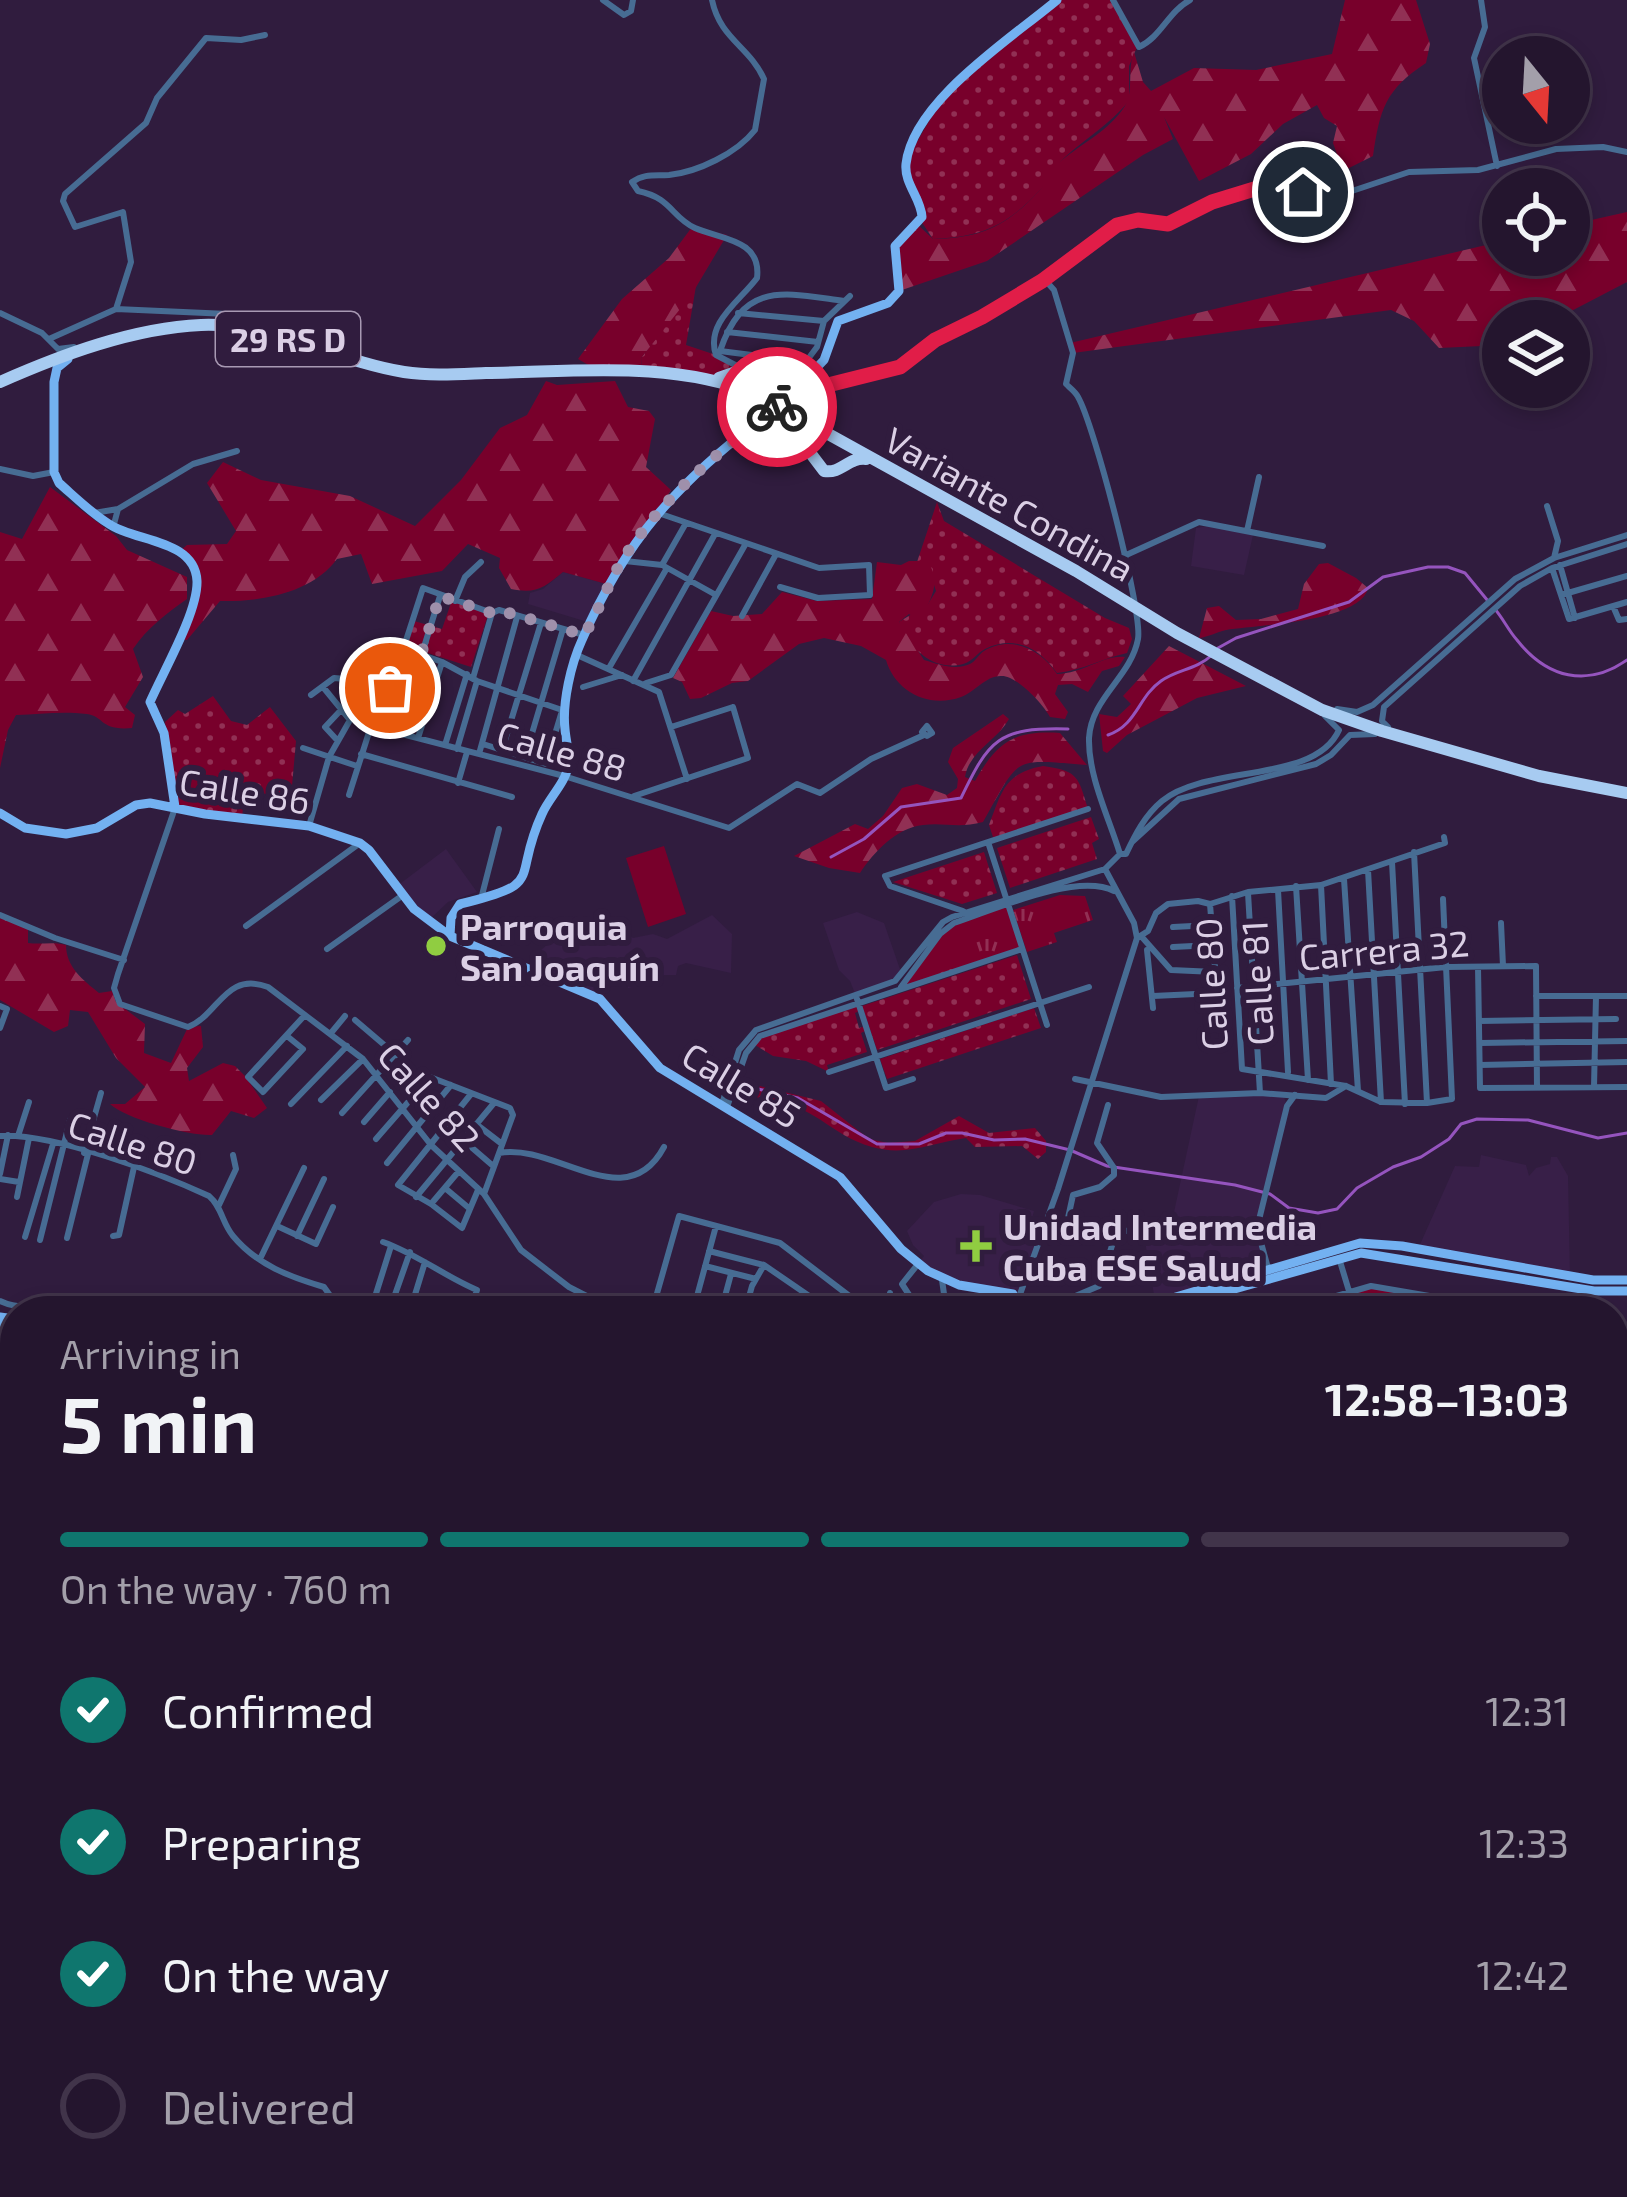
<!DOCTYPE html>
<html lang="en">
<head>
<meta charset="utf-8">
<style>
  body { margin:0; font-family:"Exo 2",sans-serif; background:#2c1e36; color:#f1f3f6; height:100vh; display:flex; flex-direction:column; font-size:45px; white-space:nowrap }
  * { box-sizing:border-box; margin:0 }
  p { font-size:39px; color:#a39faa }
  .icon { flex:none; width:66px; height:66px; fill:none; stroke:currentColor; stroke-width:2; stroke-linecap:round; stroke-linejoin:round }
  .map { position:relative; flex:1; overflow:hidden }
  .panel { position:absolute; left:0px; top:1296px; width:1629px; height:903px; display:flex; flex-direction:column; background:#24152e; border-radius:48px 48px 0 0; box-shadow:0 6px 18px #0003,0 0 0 3px #41344a }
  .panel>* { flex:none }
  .needle { width:78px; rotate:162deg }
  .controls { position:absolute; left:1482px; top:36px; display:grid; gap:24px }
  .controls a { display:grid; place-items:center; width:108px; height:108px; border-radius:50%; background:#24152e; box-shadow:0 6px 18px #0003,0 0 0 3px #41344a; font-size:60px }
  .pin { position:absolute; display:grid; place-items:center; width:102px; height:102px; color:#fff; margin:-51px; border:6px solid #fff; border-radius:50%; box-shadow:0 3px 12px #0007 }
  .courier { position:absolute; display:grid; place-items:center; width:120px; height:120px; margin:-60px; border:9px solid #e11d48; border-radius:50%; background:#fff; color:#222; box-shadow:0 3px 15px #0007 }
  .summary em { font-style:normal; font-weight:700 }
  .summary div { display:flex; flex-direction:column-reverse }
  .summary { display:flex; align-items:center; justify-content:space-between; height:204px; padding:0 60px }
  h1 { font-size:78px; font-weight:700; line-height:90px }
  .bar { display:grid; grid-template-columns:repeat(4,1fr); gap:18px 12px; align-content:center; height:144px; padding:0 60px }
  .bar i { height:15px; border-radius:9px; background:#41344a }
  .bar .on { background:#0f766e }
  .bar p { grid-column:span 4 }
  ol { padding:0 60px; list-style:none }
  li { display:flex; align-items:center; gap:36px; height:132px }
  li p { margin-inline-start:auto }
  li .icon { padding:12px; border-radius:50%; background:#0f766e; color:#fff; stroke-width:4 }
  li:last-child { color:#a39faa }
  li i { width:66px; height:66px; border:6px solid #41344a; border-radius:50% }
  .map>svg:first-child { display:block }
</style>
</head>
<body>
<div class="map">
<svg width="1627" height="2197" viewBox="0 0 1627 2197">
  <defs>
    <pattern id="grass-dots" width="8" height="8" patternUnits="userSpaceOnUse" patternTransform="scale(3)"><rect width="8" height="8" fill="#78002b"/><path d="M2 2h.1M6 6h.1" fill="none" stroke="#913054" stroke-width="1.8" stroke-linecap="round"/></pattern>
    <pattern id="forest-firs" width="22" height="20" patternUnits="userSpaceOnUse" patternTransform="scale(3)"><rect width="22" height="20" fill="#78002b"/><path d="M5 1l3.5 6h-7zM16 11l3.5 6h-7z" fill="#913054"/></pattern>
    <pattern id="park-tufts" width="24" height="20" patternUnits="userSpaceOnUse" patternTransform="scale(3)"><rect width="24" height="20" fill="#78002b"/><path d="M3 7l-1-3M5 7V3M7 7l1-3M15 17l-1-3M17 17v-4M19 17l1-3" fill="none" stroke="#913054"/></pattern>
  </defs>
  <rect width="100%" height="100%" fill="#301c3e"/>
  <path fill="#381f48" d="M1208,526L1253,535L1244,575L1191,566L1196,528Z
    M563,572L610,585L591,623L528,604L530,593L543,589Z
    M446,849L477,892L448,902L427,922L397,886Z
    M857,912L884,923L902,975L856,996L850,981L839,970L823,923Z
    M712,915L732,934L731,973L686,963L678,966L676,975H664L660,980L628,988L626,978H618L600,999L537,972L543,959L535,955L571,925L611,922L633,938L653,934L667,939Z
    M1283,1094L1287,1106L1257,1228L1268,1268L1155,1301L1144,1235L1168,1240L1199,1096Z
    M1481,1155L1526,1165L1529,1176L1536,1168L1550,1164L1551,1157H1557L1568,1176L1570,1276L1418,1249L1455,1166L1479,1167Z
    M961,1194L980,1195L1034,1211L1031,1222L1038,1247L1021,1298L971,1287L918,1264L924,1256L913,1245L907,1231L934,1202Z
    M1627,2008V2197H1259L1275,2184H1614V2015Z
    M1113,2184H1243L1231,2197H1112Z"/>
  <path fill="url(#grass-dots)" d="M1055,0H1113L1137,47L1129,66V101C1109,125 1086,138 1064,158C1055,167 1050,180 1041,189C1007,226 982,237 933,239L921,221L907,159L943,97Z
    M696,286L686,345L716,355L735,367L720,378L642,367L641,358Z
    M937,502L944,521L1105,618L1129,628L1132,639L1127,653C1103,658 1084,670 1057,673C1040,649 1015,634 985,649C977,653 973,661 963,664C933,672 909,648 899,622L928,604L936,591L927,562H917Z
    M452,600L489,612L471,667L406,646L414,621L442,629Z
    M213,696L231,721L247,725L270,707L296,741L291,797L245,791L242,817L176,805L165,722L178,710L185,714Z
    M1043,766C1079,771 1078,777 1088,809L994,840L989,825C1002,791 1005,773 1043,766Z
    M1091,817L1099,839L1092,843L1097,859L1010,888L997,848Z
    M984,852L997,893L962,904L893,882Z
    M1017,955L1031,999L877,1050L862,1006Z
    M858,1002L861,1010L855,1013L859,1028L866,1026L867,1030L861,1033L867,1052L827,1065L829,1072L806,1061L773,1056L752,1043L760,1036Z
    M1034,1008L1041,1028L887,1079L880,1059Z
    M760,1086L821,1101L869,1139L888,1143L915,1141L959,1116L989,1133L1035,1128L1046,1141V1152L1038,1159L1022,1146L975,1147L966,1138C934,1142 907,1157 872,1147C828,1135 814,1101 759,1100L755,1093Z"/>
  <path fill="url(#forest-firs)" d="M1345,0H1416L1430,44L1426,63C1385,90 1380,109 1373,156L1343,171L1333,143L1337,126L1324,118L1317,105L1283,124L1251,154L1199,181L1164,117L1173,139L1143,155L987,261L899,291L898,241L917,224L933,239C980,238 1006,227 1039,191C1048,181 1050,170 1061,161C1082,143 1109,131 1125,106C1134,92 1127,69 1134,52L1143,82L1151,91L1194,68L1256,70L1332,54Z
    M1627,212V282L1556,319L1503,321V345L1439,348L1414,321L1391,310L1073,353L1070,343L1503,241V255H1569V225Z
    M692,227L727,235L692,294L641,358L642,367H592L578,359L622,299L669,258Z
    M546,381L557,385L615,381L628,407L649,411L655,419L646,467L671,490L610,585L563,572C544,588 536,594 511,589L499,568L500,558L468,544L442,571L372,584L361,554L337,559C312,593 261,602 220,601L187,640L178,639C188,607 206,578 180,551L187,545L227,544L236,531L207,483L223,462L261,480L350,496L415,526L461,480L500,428L527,415Z
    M50,487L116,536L127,550L187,577V599C167,613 147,628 133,649L143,677L125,707L135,715L132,728C100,731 104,716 87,714C63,711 40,714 16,715L8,730L0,768V532L22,539Z
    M909,561H927C943,582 930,600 920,621L909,614L899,622L924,660C938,664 955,671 970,664C976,661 979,654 984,651C1011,634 1042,650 1057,674C1084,673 1105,654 1125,657L1119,666L1102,671L1088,692L1072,684L1058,685L1055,694L1068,712L1065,719L1050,717C1043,704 1017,676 1002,676C986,675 975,692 961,697C928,709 895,691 886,660L861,646L824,638L799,644L748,681L732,683L701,698L690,699L682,682L673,678L711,611L733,616L762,614L782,592L817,601L872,599L877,562L901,565Z
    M1328,563L1356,578L1368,588C1361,622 1257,625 1226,630C1216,632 1209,637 1199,638L1207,608L1219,606L1236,620L1261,619L1298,609L1304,584L1319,564Z
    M1169,646L1246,686L1197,698L1127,735L1107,753L1103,751L1099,714L1117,717L1131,704L1123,696Z
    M1003,714L1009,719C997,741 969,751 965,777L975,781C997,742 1014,730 1060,733L1087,765C1011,759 1021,755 983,822C957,829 945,822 923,825C896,828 874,852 860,873L829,868L794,856L855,824L868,829L883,816L902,788L917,784L947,795L957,788L958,779L948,762L953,748Z
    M0,916L28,927V943C42,945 53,941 66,945C66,967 83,980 99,993L112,991L116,1002L145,1024L144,1053L171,1063L188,1027L201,1026L203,1047L187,1068L189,1081L223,1063L235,1066L245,1076L267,1108L254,1118L231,1111L212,1135C189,1136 126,1119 110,1104H125L145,1087L116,1058L88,1012L70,1010L68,1026L54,1032L0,1000Z"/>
  <path fill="url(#park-tufts)" d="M1060,895L1085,896L1093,920L1054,933L1057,942L1027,952L1013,910Z
    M1008,906L1022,949L899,989L947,927Z
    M1371,1286L1468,1302L1467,1311H1355L1349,1291Z"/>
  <path fill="#78002b" d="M664,846L686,914L648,927L626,858Z"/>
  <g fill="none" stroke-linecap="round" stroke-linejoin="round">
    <path stroke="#9554be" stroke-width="3" d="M1494,608C1503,618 1508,630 1517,640C1547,678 1587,688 1627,660
      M1218,648L1236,638L1349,602L1383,577L1428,567H1448L1465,573L1488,601
      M1108,735C1137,725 1138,697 1161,681C1178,669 1196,670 1212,655
      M831,857L864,839L901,807L961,798C989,740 998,727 1068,729
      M758,1089L798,1098L877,1144H919L946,1133H962L994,1140L1025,1139L1070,1150L1107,1166L1235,1185L1270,1194L1289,1208L1318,1213L1337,1209L1357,1188L1393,1167L1421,1157L1449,1139L1461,1124L1477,1119L1528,1120L1598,1138L1627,1133"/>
    <path stroke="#9554be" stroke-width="9" d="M973,2197L976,2184"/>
    <path stroke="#5a4867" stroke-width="36" d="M1581,2197L1599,2184"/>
    <path stroke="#476c93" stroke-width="6" d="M603,0L624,15L631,11L633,0
      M712,0C720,39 749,46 764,79L755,130C737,153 698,172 669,175C655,176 645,173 632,182L638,191C672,198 671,217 695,228C720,239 762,239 757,278C740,301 705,323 716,355L741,368
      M1113,0L1139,47C1161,37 1168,12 1190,0
      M1481,0L1485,27L1474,58L1497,166
      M1045,280L1054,290L1073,353L1066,384C1069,387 1076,392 1078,397C1094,424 1143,612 1138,639C1131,677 1091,698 1089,738C1088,776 1109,818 1120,854
      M116,309L131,262L123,212L75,227L63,201L65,194L146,123L157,98L206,38L241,40L265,35
      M0,313L42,333L58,349L74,347
      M738,313L824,321
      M727,332L818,342
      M49,339L116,309L271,316L308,331
      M806,362L720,351C744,280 784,293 844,301
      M799,385V371L817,347L824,321L850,296
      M792,395L900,367L935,340L1042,281L1099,237L1125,222L1168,224L1212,203L1274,183L1318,196L1340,195L1409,172L1478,170L1556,149L1603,147L1627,152
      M0,469L33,476L54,472
      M1547,506L1558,541L1554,558
      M118,509L193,464L237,451
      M94,513L118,509L114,524
      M661,514L819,568L869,565L870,595L818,598L780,587
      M1247,531L1259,477
      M1124,556L1199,522L1323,546
      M625,561L662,565L716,595
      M662,565L686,523
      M1560,565L1575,618
      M1552,568L1569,619L1627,602
      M1561,595L1627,576
      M455,601L465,577L481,562
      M1613,606L1619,620L1627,619
      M742,616L775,556
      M403,648L442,662L477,681L565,711
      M577,655L659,692L687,779
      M609,668L667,568
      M473,678L492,613
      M633,681L715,534
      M646,683L671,675L745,545
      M583,687L622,675
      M311,695L334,678L369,681
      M1337,709L1357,712L1373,705L1515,579L1554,558L1627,535
      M927,726L932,733L927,736L922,732Z
      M378,727L423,588L492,613L499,610L584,635
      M1388,727L1382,721L1384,707L1520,586L1552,568L1627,544
      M397,733L440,596
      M418,738L442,662
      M337,740L325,727L341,710
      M483,744L546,764L561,714
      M445,745L467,674
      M303,748L357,766
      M457,749L477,681
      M502,750L541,623
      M361,754L512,797
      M479,754L517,617
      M525,757L563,629
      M458,783L467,752
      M349,795L371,726L564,776L729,828L797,784L820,793L871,759L924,735
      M634,796L748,758L733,707L671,727
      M175,808L118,974L114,988L120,1004L188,1027C219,1015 225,971 268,987L363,1059L431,1145L484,1194L521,1250L569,1287L616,1311
      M309,826L329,757L350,720L323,687
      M988,842L1047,1025
      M1132,842L1179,799L1316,764L1331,755L1350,735L1375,734
      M1414,852L1427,1103
      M1392,862L1405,1104
      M1368,870L1381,1102
      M1344,879L1358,1091
      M1321,885L1331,1084
      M1296,886L1308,1080
      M1278,890L1288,1072
      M1248,893L1260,1093
      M1232,896L1242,1069L1346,1086L1381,1102L1427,1103L1452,1099L1443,899
      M481,899L499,829
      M963,911L890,886L885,876L1088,809
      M0,915L55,938L124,960
      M1501,923L1503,966
      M246,926L360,843
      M1173,927L1212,925
      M1141,936L1171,970L1215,972
      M1137,938L1148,931L1156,913L1168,904L1198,901L1210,904L1248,892L1321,885L1445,843L1444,837
      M1173,947L1213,945
      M327,949L403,895
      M1147,950L1153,1008
      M1478,967L1480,1088L1627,1087
      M901,987L940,934L954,923C994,910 1076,872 1114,891
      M1237,988L1446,967L1536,966L1537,1087
      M1153,996L1217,993L1210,904
      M1536,996H1627
      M857,999L886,1088L913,1079
      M0,1006L7,1009L0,1028
      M355,1020L396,1055
      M1479,1021L1616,1019
      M331,1033L345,1016
      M287,1036L303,1049L263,1092L248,1077L305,1015
      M1480,1043L1627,1041
      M1480,1065L1627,1062
      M829,1072L1089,987
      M1075,1079L1161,1097L1260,1093L1326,1098L1346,1086
      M1594,1087L1596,996
      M471,1094L398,1185L431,1204L462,1228L478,1190
      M321,1100L363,1059
      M291,1104L347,1046
      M722,1104L739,1050L756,1030L895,981L943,922L952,917L1105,869L1120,854H1126C1135,835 1145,815 1162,801C1207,764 1315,784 1339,730L1325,716
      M1108,1105L1097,1143L1114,1168V1175L1100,1187L1073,1195L1068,1218L1168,1240
      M727,1107L746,1053L760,1036L1022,949
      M342,1113L408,1040
      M364,1122L390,1092
      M476,1124L502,1144
      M0,1136C54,1133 159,1173 209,1196C222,1207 222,1223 233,1236C257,1265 290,1277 324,1287L341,1311
      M18,1136L29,1102
      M376,1139L430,1077L510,1108L513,1115L484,1194
      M463,1140L492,1165
      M84,1153L101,1093
      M499,1153C555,1142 626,1218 664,1147
      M387,1163L451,1085
      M0,1174L8,1135
      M0,1179L19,1182
      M445,1188L470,1209
      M17,1197L29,1138
      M416,1197L494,1103
      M431,1204L459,1171
      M219,1205L236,1169L233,1155
      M277,1226L316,1244L333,1207
      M113,1236L119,1235L134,1167
      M297,1236L324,1179
      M25,1237L53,1144
      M67,1238L88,1154
      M40,1240L70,1120
      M383,1242C417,1254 444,1276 477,1290L470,1311
      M709,1251L764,1265L831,1311
      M1339,1258L1355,1311
      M260,1259L304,1168
      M705,1266L756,1279
      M1268,1268L1257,1228L1287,1106L1295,1095
      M852,1298L855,1311
      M374,1300L391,1246
      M0,1301C32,1316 56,1297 88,1296C109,1295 128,1301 146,1311
      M915,1304L945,1301L942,1280
      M391,1306L410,1252
      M1047,1308L1099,1286L1117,1230
      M410,1311L425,1262
      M493,1311L494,1309
      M652,1311L679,1216L780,1243L852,1298
      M693,1311L716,1226
      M721,1311L731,1274
      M745,1311L752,1286L764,1265
      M766,1311L770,1296L795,1311
      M840,1311L852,1298
      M886,1311L890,1293
      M913,1311L915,1304L902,1284L918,1264
      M1014,1311L1058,1189L1137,938L1134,923L1105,869
      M1285,1311L1371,1286L1517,1311
      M1614,1328L1627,1330
      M1614,1358L1627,1360
      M1614,1393L1627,1395
      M0,1418L15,1377
      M1614,1426L1627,1428
      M0,1431L15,1437
      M1614,1456L1627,1458
      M0,1483L15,1446
      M0,1483L15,1489
      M1614,1487L1627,1489
      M1614,1515L1627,1516
      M12,1608L15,1611
      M1614,1610L1627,1617
      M0,1682L15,1680
      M1614,1823L1627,1816
      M0,1937L15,1943
      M11,2083L15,2124
      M504,2184L525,2197
      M740,2184L756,2194
      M842,2184L897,2191
      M536,2192L539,2184
      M0,2194C36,2196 70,2188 106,2185C138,2182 171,2194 202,2184
      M256,2197L261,2184
      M394,2197L416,2184
      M583,2197L600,2184
      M805,2197L809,2184
      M894,2197L898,2184
      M943,2197L952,2184
      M1231,2197L1243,2184"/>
    <path stroke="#73b1f1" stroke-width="9" d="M68,359L57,368L54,382V472L59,483C75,497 91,513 109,524C135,542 195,539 197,581C198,612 163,672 150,702L164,733L175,807
      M788,398L824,360L838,321L888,303L899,291L895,246L922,217C921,198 904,184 906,164C913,101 1012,38 1057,0
      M0,813L25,828L66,834L97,828L136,805L150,803L205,814L309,826L360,843L369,850L414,909L450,936L600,999L660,1068L840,1177L901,1249L928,1271L959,1285L1013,1294
      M450,936L451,918L460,904C548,883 511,881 542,814C549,798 566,782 568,766C570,753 566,742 565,729C562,703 571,664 582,640C625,540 679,481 765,416
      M1030,1302L1053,1311
      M1128,1311L1360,1243L1402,1246L1593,1280H1627
      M1157,1311L1361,1253L1594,1291H1627
      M0,1317L15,1319
      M0,1323L15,1327
      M0,1883L15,1887
      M1614,2003L1627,1996
      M1614,2015L1627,2008
      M294,2197L297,2184
      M302,2197L304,2184
      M753,2197L757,2184
      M767,2197L770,2184
      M1245,2197L1258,2184
      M1259,2197L1275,2184"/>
    <path stroke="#a7cbf1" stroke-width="12" d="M719,378L756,365L786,386L792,395
      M0,382C61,355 133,328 201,325C272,322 335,361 404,372C431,376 459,374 486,373C577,372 670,360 756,394L1076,571L1177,633L1322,710L1382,731L1539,776L1627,793
      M760,420L765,431L789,432L799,438L824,471C842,474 848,457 866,459"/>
    <path stroke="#73b1f1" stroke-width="9" d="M769,413L784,401
      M1009,1299L1028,1307"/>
  </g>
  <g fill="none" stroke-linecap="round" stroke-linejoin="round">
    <path stroke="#9f90ab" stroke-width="12" stroke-dasharray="0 21.6" d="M390,688L403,649L421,654L440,596L492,613L499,610L584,635C599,611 608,583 623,559C666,493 717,454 777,407"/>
    <path stroke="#e11d48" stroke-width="15" d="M777,407L792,394L900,367L935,340L982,317L1042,281L1117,225L1138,220L1168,224L1212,202L1274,183L1303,192"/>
  </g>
  <g fill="#90cd41" stroke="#301c3e" stroke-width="4.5">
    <circle cx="436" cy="946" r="12"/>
    <path d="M970 1228h12v12h12v12h-12v12h-12v-12h-12v-12h12z"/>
  </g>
  <g text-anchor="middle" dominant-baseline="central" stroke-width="12" stroke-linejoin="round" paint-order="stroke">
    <rect fill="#301c3e" stroke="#a899b3" stroke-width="3" x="216" y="312" width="144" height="54" rx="9"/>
    <g font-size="33" font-weight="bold" fill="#dbcfe5">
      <text x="288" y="339">29 RS D</text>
    </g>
    <g font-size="36" fill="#dbcfe5" stroke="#301c3e">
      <text transform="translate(1010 503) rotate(29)">Variante Condina</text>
      <text transform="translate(562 750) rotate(16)">Calle 88</text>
      <text transform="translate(245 790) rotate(9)">Calle 86</text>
      <text transform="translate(1384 949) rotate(-5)">Carrera 32</text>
      <text transform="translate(1256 983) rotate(-93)">Calle 81</text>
      <text transform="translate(1210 984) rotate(-93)">Calle 80</text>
      <text transform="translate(742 1084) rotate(31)">Calle 85</text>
      <text transform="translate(430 1096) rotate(48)">Calle 82</text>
      <text transform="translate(133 1142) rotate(18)">Calle 80</text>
    </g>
    <g font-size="36" font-weight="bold" fill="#dbcfe5" stroke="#301c3e" text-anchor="start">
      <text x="460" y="925">Parroquia<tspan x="460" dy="41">San Joaquín</tspan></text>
      <text x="1003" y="1225">Unidad Intermedia<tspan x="1003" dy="41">Cuba ESE Salud</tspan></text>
    </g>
  </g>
</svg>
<div class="controls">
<a><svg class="needle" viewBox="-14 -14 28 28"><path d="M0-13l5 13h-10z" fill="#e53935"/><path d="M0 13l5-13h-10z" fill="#a39faa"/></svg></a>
<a><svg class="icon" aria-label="locate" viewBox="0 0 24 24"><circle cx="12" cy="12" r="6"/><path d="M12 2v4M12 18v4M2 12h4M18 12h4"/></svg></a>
<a><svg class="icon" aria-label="layers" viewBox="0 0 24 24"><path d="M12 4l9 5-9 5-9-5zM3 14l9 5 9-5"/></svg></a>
</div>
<div class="pin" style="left:390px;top:688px;background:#ea580c"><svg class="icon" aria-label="bag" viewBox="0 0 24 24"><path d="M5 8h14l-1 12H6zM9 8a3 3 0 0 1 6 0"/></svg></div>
<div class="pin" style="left:1303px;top:192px;background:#1f2937"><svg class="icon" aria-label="home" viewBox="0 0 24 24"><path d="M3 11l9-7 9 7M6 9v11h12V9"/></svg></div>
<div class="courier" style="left:777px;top:407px"><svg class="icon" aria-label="bike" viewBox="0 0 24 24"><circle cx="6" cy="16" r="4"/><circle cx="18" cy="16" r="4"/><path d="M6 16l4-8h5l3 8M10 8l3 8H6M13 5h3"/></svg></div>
<section class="panel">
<div class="summary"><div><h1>5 min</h1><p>Arriving in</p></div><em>12:58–13:03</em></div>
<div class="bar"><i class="on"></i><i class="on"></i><i class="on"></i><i></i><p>On the way · 760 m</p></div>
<ol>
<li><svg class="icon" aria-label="check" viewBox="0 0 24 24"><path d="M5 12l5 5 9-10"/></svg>Confirmed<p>12:31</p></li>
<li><svg class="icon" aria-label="check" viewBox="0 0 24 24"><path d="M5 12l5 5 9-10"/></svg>Preparing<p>12:33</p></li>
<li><svg class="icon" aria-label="check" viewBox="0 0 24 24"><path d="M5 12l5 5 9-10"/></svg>On the way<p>12:42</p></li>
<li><i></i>Delivered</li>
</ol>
</section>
</div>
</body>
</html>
